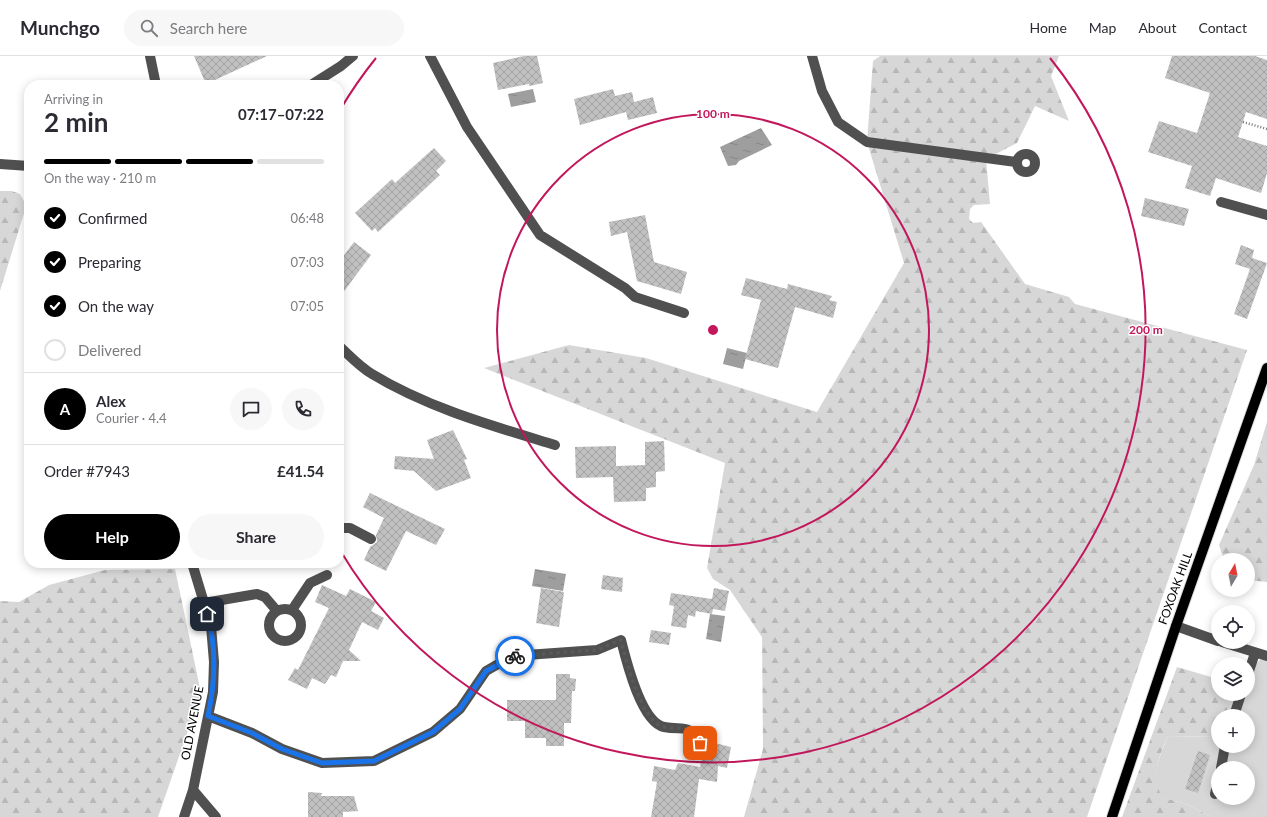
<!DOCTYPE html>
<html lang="en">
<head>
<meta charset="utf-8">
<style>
  body { margin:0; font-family:Lato,sans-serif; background:#f7f7f7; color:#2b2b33; height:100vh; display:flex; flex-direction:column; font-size:15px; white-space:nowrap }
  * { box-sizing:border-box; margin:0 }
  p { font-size:13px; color:#7c7c81 }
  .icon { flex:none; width:22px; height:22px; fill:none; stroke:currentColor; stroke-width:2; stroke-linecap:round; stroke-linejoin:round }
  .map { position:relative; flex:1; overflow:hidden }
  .panel { position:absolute; left:24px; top:24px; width:320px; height:488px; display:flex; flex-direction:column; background:#fff; border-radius:16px; box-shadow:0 2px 10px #0003 }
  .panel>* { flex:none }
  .needle { width:26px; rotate:10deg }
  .fabs { position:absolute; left:1211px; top:497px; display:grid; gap:8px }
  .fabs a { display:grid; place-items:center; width:44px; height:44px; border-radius:50%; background:#fff; box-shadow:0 2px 10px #0003; font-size:20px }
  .pin { position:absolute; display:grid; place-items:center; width:34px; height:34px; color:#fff; margin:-17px; border-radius:8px; box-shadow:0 2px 6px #0006 }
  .courier { position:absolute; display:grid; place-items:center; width:40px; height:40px; margin:-20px; border:3px solid #1a73e8; border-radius:50%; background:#fff; color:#222; box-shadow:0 1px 5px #0007 }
  .head em { font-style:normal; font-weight:700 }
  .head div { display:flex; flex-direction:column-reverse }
  .head { display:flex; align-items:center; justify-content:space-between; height:68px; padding:0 20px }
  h1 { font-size:26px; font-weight:700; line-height:30px }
  .bar { display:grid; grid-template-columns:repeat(4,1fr); gap:6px 4px; align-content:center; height:48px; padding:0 20px }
  .bar i { height:5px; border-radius:3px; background:#e1e1e2 }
  .bar .selected { background:#000 }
  .bar p { grid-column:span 4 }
  .line { display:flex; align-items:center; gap:10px; padding:0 20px; border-top:1px solid #e1e1e2 }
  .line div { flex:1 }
  .round { display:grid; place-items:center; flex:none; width:42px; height:42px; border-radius:21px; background:#f7f7f7 }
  ol { padding:0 20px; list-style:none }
  li { display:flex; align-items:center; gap:12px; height:44px }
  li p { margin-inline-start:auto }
  li .icon { padding:4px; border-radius:50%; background:#000; color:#fff; stroke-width:4 }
  li:last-child { color:#7c7c81 }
  li i { width:22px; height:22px; border:2px solid #e1e1e2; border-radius:50% }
  .cta { display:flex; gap:8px; margin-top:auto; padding:8px 20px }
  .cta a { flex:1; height:46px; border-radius:24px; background:#000; color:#fff; font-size:16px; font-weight:700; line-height:46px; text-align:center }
  .cta a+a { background:#f7f7f7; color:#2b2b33 }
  header { display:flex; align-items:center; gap:24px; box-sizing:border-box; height:56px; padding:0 20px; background:#fff; border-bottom:1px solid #e1e1e2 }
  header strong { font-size:19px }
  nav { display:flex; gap:22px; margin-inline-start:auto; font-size:14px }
  .search { width:280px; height:36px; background:#f7f7f7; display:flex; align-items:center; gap:10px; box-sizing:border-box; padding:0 14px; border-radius:22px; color:#7c7c81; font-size:15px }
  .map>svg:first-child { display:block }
</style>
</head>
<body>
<header>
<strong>Munchgo</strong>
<div class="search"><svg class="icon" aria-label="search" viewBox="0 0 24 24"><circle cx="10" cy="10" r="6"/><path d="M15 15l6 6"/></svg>Search here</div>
<nav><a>Home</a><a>Map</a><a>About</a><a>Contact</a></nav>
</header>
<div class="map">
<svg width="1267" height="761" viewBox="0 0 1267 761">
  <defs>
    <pattern id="forest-firs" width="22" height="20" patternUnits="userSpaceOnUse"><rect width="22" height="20" fill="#d7d7d7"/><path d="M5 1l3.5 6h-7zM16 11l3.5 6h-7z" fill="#b7b7b7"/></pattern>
    <pattern id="water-ripples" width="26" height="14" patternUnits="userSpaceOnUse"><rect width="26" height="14" fill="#9e9e9e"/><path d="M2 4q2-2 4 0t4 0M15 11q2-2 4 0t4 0" fill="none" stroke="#868686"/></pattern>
    <pattern id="building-cross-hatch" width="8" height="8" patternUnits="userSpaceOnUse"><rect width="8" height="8" fill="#c0c0c0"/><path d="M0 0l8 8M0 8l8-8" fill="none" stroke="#a3a3a3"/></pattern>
  </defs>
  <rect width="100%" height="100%" fill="#fff"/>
  <path fill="#d7d7d7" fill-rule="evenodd" d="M1264,599L1267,600V761H1211L1189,749L1160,741C1153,711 1157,708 1168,680L1218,681V690H1248V660H1226L1234,638H1248V617ZM1218,712H1248V742H1218Z"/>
  <path fill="url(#forest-firs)" d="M880,0H1059L1051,20L1069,65L1035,50L1017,87L986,103L990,148L974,149L970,153L969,163L973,167L981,166L1025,228L1069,241L1075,248L1247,294L1087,761H744L763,693L762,581L730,534L713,523L707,512L725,407L484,312L569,289L646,302L817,356L904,207L867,86L873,5Z
    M0,135H12L20,138L24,145L25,154L0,235Z
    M1267,366V526L1248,524V504H1224L1219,489L1254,409Z
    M175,513L201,637L158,761H0V545L19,546L49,529L105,514Z
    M1177,611L1218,623V638H1234L1226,660H1218V681L1168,680C1157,706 1153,713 1161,741L1189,749L1211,761H1122Z"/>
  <path fill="url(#water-ripples)" d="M533,33L536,46L511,51L508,38Z
    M761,72L772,89L739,105L736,109L728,110L720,91Z
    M727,292L747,297L743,313L723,308Z
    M535,513L566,518L563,535L532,530Z
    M710,558L725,560L721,586L706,583Z"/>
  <path fill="url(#building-cross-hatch)" d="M194,0H267L206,28Z
    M524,0H537L543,27L529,30V28L498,34L493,7Z
    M1172,0H1255L1267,4V63L1246,56L1238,81L1267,90V117L1261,137L1216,122L1210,140L1185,132L1192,110L1148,96L1159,65L1197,77L1210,37L1165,22Z
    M613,33L615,40L632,36L634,46L653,41L657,57L628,64L626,56L580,69L574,43Z
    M434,92L446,105L436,115L440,119L378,176L375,172L372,175L355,157L392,123L395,127Z
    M1145,142L1189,153L1184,170L1141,160Z
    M645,159L654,206L687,216L681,238L637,225L627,176L611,180L609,166Z
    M354,186L371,199L339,242V206Z
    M1241,189L1254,194L1252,202L1267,207L1247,263L1234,258L1250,213L1235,208Z
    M746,222L787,233L788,228L832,240L829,244L837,246L833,262L795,251L778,312L745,303L761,244L741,239Z
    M453,374L467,403L464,404L471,422L436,435L414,415L394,413L395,400L434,403L427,384Z
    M664,385L665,415L656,416V431L646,432V445L614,446L613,421L576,422L575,391L616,390V410L645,409V386Z
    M370,437L445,473L436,489L406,475L386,515L364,504L370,491L377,486L376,479L384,462L363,451Z
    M603,519L623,522L622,536L601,533Z
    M322,529L346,540L350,533L376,546L371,555L384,562L378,574L362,566L349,594L361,605H343L336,621L331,619L325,628L312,622L307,633L288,624L295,612L298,614L329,552L315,546Z
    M541,532L564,536L559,571L536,567Z
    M714,532L729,535L725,555L713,553L712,558L696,555L695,561L688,559L686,572L671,570L674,550L669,549L671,537L712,543Z
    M651,574L671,577L669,589L649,586Z
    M556,618H570V622L576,623L575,635H572L571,667H564V690H546V682H525V665H507V644H556Z
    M706,685L731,691L727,712L718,710L717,726L699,723L694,761H651L657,726L652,725L654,710L675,714L678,707L700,711Z
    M1198,695L1210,699L1198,737L1185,733Z
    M308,736L322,737L321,740H354L358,755L343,756V761H308Z"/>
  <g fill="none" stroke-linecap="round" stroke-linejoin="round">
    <g stroke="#dbdbdb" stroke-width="12">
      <path id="major" d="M1112,761L1176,570L1267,312"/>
    </g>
    <path stroke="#727272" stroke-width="2.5" stroke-dasharray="1 2" stroke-linecap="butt" d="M1243,66L1267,73"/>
    <path stroke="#505050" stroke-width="10" d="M150,0L156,29
      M430,0L467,71L540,179L625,232L635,241L684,257
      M812,0L822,35L838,66L867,86L1016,106
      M311,29L341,10L353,0
      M1017 107a9 9 0 1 1 18 0a9 9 0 1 1-18 0Z
      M0,108L29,110
      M1221,146L1267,159
      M339,290C349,299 360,311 372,318C428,352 493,370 555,389
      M339,472H350L371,483
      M204,547L257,538L265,541L277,555
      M269 569a16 16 0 1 1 32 0a16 16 0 1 1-32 0Z
      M292,554L310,527L327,519
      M1176,570L1218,585
      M1222,586L1267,600
      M1248,618L1255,597
      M208,660L252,677L282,693L322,707L374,705L433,676L460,653L486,615L512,600L597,594L621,584C626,604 641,666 664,671C683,675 687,666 700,687
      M1234,660L1241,638
      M1221,712L1225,690
      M193,734L216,761
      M1215,738L1218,726
      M184,761L193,734L213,636L214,606L211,570L192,507"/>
    <use href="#major" stroke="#000" stroke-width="10"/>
  </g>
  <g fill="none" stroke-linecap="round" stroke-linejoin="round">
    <path stroke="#595959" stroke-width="4" stroke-dasharray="0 7.2" d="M515,600L597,594L621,584C626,604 641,666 664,671C683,675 687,666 700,687"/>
    <path stroke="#1a73e8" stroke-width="5" d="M207,558C217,591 215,627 208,660L252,677L282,693L322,707L374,705L433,676L460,653L486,615L515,600"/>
  </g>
  <g fill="none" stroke="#c2185b" stroke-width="2">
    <circle cx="713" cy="274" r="216"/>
    <path d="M340 54A433 433 0 0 1 376 2M1050 2A433 433 0 1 1 340 494"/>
  </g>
  <g text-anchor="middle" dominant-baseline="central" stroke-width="3" stroke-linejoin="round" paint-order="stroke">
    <g font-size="12" fill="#000" stroke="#fff">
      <text transform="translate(1175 532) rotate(-70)">FOXOAK HILL</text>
      <text transform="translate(192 667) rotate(-79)">OLD AVENUE</text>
    </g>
  </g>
  <circle cx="713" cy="274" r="6" fill="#c2185b" stroke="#fff" stroke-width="2"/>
  <g font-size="12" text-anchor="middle" font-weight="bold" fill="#c2185b" stroke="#fff" stroke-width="3" stroke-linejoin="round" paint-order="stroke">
    <text x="713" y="62">100 m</text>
    <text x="1146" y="278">200 m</text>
  </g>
</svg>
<div class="fabs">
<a><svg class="needle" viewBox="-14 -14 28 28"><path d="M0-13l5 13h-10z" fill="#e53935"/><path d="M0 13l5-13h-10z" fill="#7c7c81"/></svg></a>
<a><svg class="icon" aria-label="locate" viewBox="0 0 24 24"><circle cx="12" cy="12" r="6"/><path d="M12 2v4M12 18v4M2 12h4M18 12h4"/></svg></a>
<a><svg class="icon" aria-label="layers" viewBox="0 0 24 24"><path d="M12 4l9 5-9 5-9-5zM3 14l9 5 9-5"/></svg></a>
<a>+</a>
<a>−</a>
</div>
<div class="pin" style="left:700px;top:687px;background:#ea580c"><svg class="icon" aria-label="bag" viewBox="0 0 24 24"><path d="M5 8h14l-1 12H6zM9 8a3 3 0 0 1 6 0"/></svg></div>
<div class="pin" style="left:207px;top:558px;background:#1f2937"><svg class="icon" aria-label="home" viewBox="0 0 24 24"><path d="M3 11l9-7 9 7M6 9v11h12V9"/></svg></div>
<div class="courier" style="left:515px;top:600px"><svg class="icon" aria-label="bike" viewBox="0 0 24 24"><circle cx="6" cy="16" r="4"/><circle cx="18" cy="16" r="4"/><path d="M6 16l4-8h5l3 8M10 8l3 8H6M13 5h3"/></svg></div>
<section class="panel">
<div class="head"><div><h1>2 min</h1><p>Arriving in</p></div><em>07:17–07:22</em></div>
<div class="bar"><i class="selected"></i><i class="selected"></i><i class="selected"></i><i></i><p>On the way · 210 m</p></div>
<ol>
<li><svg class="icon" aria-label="check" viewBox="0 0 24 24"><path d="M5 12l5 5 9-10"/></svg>Confirmed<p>06:48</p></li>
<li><svg class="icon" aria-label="check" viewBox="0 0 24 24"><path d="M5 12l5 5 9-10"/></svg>Preparing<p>07:03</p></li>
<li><svg class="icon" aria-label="check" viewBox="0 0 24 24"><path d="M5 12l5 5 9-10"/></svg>On the way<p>07:05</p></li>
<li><i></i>Delivered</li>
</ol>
<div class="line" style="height:72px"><b class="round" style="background:#000;color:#fff">A</b><div><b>Alex</b><p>Courier · 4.4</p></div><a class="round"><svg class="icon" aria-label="chat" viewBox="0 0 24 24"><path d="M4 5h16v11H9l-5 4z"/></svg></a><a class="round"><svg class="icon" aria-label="phone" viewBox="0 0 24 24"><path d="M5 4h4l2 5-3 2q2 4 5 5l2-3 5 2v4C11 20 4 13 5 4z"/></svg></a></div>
<div class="line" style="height:52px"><div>Order #7943</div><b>£41.54</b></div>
<div class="cta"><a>Help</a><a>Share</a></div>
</section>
</div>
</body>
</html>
